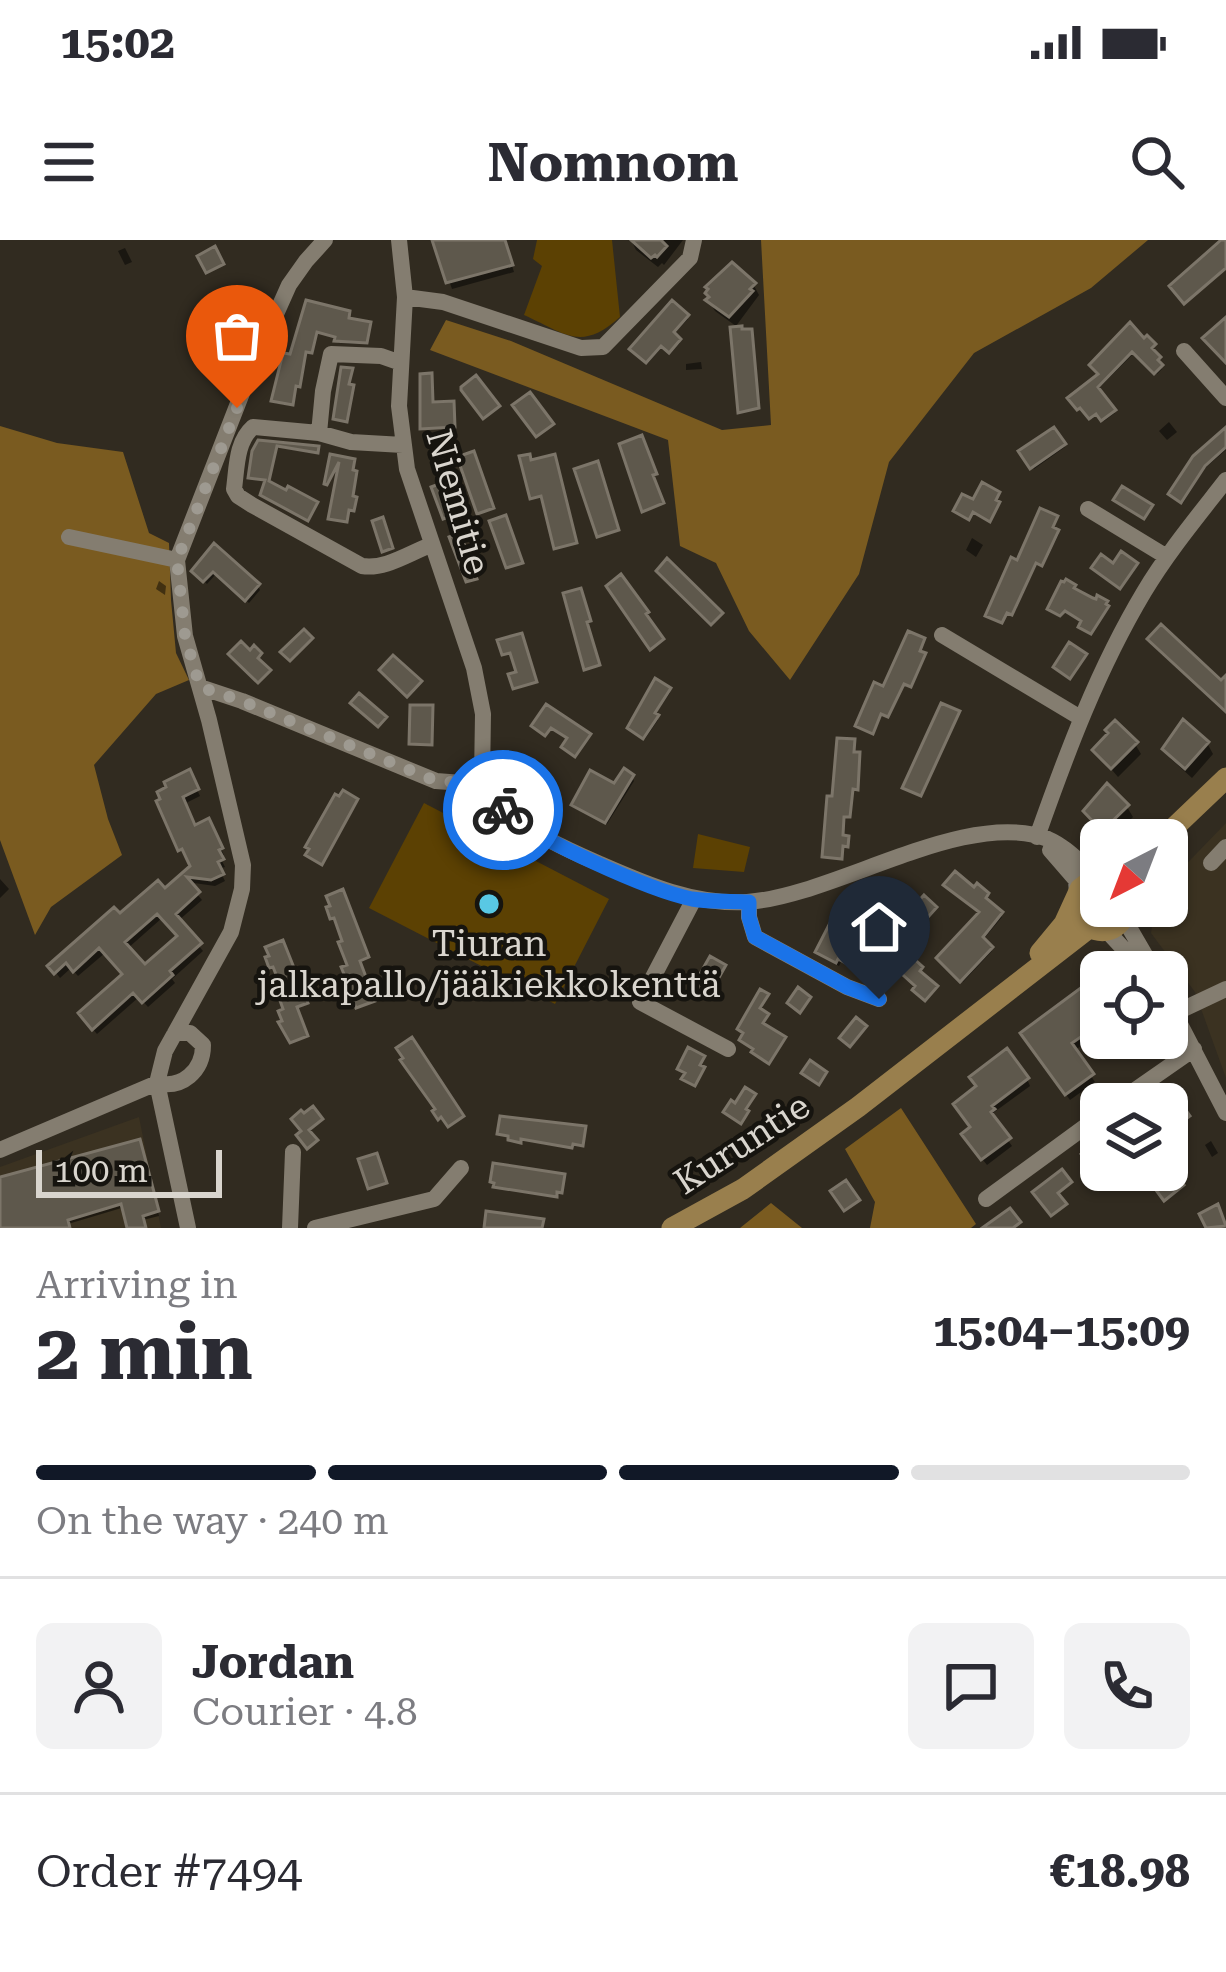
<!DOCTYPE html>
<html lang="en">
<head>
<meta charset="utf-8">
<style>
  body { margin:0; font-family:"Roboto Serif",serif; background:#f2f2f3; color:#2b2b33; height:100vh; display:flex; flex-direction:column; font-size:45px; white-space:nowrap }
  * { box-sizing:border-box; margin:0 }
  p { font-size:39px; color:#7c7c81 }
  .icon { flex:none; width:66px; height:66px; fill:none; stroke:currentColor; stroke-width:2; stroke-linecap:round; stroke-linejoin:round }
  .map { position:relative; height:988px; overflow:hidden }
  .details { display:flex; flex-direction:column; background:#fff; flex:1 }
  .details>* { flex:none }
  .needle { width:78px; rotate:222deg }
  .fabs { position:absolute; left:1080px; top:579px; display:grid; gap:24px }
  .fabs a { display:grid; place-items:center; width:108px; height:108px; border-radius:18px; background:#fff; box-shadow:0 3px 9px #0004; font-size:60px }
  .scale { position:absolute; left:36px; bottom:30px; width:186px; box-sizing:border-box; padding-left:12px; border:6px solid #d9d5ce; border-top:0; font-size:33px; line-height:42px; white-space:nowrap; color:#d9d5ce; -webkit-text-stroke:9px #16140f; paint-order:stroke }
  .pin { position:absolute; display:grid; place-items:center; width:102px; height:102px; color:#fff; margin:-123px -51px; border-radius:50% 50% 50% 0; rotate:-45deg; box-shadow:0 0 12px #0007 }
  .pin .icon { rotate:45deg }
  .courier { position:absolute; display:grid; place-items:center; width:120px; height:120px; margin:-60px; border:9px solid #1a73e8; border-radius:50%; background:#fff; color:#222; box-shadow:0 3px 15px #0007 }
  .summary em { font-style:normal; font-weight:700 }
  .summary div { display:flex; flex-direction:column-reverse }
  .summary { display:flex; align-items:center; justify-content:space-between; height:204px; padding:0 36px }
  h1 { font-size:78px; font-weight:700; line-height:90px }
  .bar { display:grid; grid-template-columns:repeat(4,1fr); gap:18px 12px; align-content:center; height:144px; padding:0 36px }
  .bar i { height:15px; border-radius:9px; background:#e1e1e2 }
  .bar .current { background:#111827 }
  .bar p { grid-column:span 4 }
  .line { display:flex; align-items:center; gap:30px; padding:0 36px; border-top:3px solid #e1e1e2 }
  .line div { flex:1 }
  .round { display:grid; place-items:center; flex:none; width:126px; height:126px; border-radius:18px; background:#f2f2f3 }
  .status { display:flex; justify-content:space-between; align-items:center; height:84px; padding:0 60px; background:#fff; direction:ltr }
  .status svg { height:33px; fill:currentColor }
  header { display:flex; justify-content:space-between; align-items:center; height:156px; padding:0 36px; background:#fff; font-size:54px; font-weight:700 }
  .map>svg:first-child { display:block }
</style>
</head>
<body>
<div class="status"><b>15:02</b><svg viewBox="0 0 49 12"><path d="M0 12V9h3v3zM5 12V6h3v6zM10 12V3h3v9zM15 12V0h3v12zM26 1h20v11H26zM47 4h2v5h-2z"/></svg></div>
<header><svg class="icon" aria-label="menu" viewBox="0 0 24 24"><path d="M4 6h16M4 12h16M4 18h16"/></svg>Nomnom<svg class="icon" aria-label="search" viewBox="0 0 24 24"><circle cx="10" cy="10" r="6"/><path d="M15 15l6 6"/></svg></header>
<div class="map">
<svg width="1226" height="988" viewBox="0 0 1226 988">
  <rect width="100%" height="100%" fill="#312b20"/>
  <path fill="#3b3221" d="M1226,583V838L1195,752L1151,693L1155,666H1167V644Z
    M139,877L161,988H0V927Z"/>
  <path fill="#5c4103" d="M537,0H612L620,77C581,112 566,94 524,75L542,26L533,19Z
    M424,563L609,659L555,764L369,668Z
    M698,594L750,607L744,632L693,628Z"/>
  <path fill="#7a5b20" d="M761,0H1148L1091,48L974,113L889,222L859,334L790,440L749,391L716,323L680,306L668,200L430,110L446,80L511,101L722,190L771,185Z
    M0,186L57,203L123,212L149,293L169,303L171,360L176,413L189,440L156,454L94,525L108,579L122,615L51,667L35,695L0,600Z
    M901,868L976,984L971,988H870L875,962L845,909Z
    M771,963L802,988H740Z"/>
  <path fill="#0007" fill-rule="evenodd" d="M435,0H504L514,32L452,49Z
    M631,0H683L664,25L662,23L658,27L636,10Z
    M125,8L132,22L125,25L118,11Z
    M753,44L759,55L736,86L715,71L709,61Z
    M308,64L370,87L367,104L338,103L337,98L317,93L313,114L306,112L300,148L296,147L293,166L275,163Z
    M686,76L688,79L673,95L680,103L671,113L663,106L648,123L634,111Z
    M1144,102L1153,106L1151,112L1158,119L1157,123L1162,129L1157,134L1135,112L1097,150L1115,173L1104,181L1099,174L1092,179L1083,168L1080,170L1071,159Z
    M701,122L702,129L686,130V124Z
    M1169,182L1177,192L1167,200L1159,191Z
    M1053,191L1065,207L1034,229L1022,212Z
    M1226,197V210L1205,228L1183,263L1173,257Z
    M260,203L317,209L318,214L277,207L269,244L316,264L309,282L265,257L268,242L253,239Z
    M1056,278L1053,290L1059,294L1043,326L1037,324L1013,376L1008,373L1003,384L990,378L1018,324Z
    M972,298L983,305L976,317L966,310Z
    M214,307L258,346L260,350L249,363L216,334L207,344L197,334Z
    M159,341L166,346L165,355L156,349Z
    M1151,399L1221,445L1226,439V474L1157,410Z
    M923,401L920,414L925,418L912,447L905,444L889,477L882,474L874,494L860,488Z
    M669,450L670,453L654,476L658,480L645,499L631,490Z
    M958,474L922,557L907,550Z
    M1207,503L1213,514L1192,538L1171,519L1165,509Z
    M1135,504L1141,514L1118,537L1095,510Z
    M189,533L200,556L184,564L195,588L211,589L224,615L220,617L225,627L219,629L225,641L215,646L187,642L202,660L178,681L203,711L172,739L175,743L148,767L139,757L97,794L85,780L125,735L105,713L78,736L71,728L60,738L51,726L120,678L165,653L194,627L188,614L184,616L181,609L160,563ZM162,678L179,698L145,729L127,709Z
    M632,537L634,541L607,584L577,568Z
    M356,561L357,563L323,625L310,618Z
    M1127,567L1133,577L1110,600L1086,572Z
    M0,639L9,649L0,658Z
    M975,651L987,655L985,661L1002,677L982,701L992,711L963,742L940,718L982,673Z
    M840,690L867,693L870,698L853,729L841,722L839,726L821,716L818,712Z
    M1101,737V791L1074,811L1095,842L1070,860L1027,800Z
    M1027,839L1030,846L993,873L996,877L993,879L1012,906L987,925L968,901L973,888L956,864Z
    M789,866L803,877L799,883L784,872Z
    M1211,901L1218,913L1212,917L1205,905Z
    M141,907L159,976L143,980L145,988H130L125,967L68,984L69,988H8L6,980L0,975V940Z"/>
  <path fill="#5e584c" stroke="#7c7569" stroke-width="3" fill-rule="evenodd" d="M432,0H505L513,25L446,43Z
    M631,0H661L667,6L657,17L655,15L651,18Z
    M1221,0H1226V28L1184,64L1169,46Z
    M215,6L224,24L206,33L197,16Z
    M732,22L756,43L750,49L753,51L729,77L705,60L709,57L705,53L708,49L705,47Z
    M306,60L350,71L349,78L371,82L367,103L334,101L335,97L317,92L312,113L306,112L300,147L296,146L293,165L271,161L283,113L290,114Z
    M672,60L689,75L674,92L681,99L669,113L661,106L646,123L629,109Z
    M1226,77V123L1202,98Z
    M1130,82L1144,98L1147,95L1156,104L1152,108L1161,117L1158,120L1163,125L1154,134L1132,112L1098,147L1116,170L1101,181L1096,174L1089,179L1080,168L1077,170L1067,158L1098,134L1089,125Z
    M742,86V89H752L759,168L738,173L730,87Z
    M341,127L353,128L349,144L354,145L347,182L333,179Z
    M432,133L433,162L454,161L455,187L420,189V134Z
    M476,135L500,166L483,179L461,150V147Z
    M530,152L554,184L536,197L512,165Z
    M1054,187L1066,204L1030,229L1018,211Z
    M1226,187V207L1205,226L1181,263L1168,254L1193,216Z
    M642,195L657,234L653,235L664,263L642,272L619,204Z
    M258,200L319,206L318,213L277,206L269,241L286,250L288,246L318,262L308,281L260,255L265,240L248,238L252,211Z
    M474,211L494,268L477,274L457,217Z
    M330,214L355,219L353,230L357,231L353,256L357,257L354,271L349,270L347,282L328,279L339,222L327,245L324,244Z
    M530,214L531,220L555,214L577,303L554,309L541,256L530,259L519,216Z
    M598,221L619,290L597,297L574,229Z
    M982,242L1000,252L996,260L1000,262L990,282L973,272L969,280L953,271L962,254L973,259Z
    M442,243L454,275L443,279L431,247Z
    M1122,246L1153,265L1144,279L1113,260Z
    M1040,268L1058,276L1053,287L1059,290L1042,326L1036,323L1012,375L1007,373L1002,383L985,376L1011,317L1017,320Z
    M506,275L523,323L506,328L489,281Z
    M383,277L393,308L382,312L372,281Z
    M460,293L477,339L466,342L449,297Z
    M214,303L260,344L245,361L213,332L203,342L191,331Z
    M1121,311L1138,323L1120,349L1091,328L1101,314L1113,323Z
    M667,318L723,373L711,385L656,331Z
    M621,334L649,372L646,374L664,399L650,410L606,346Z
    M1066,339L1076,345L1074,348L1093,358L1096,359L1097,355L1108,361L1106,364L1109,366L1091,394L1078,387L1081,381L1065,371L1060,376L1047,369L1061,341L1064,342Z
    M581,348L591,381L587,382L600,425L584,430L563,353Z
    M1161,384L1221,440L1226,435V472L1147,399Z
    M304,389L313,398L290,421L280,412Z
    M908,391L925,398L920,411L926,413L911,447L904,444L888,477L881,474L873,494L855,486L874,442L883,446Z
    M522,393L537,442L513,449L508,434L516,432L510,413L502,415L497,400Z
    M241,401L250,410L254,405L262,413L258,418L271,430L258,443L228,414Z
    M1069,402L1087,414L1070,439L1053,427Z
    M393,415L422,441L407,457L379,430Z
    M655,438L671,448L655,473L659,475L643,499L627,488Z
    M359,453L387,477L378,487L350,463Z
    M941,463L960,471L921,556L902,548Z
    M546,464L591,494L575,517L561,507L567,498L551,488L545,496L531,486Z
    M410,465H433L432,505L409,504Z
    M1183,479L1209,502L1185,529L1162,509Z
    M1115,480L1138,502L1111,529L1092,510L1108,493L1105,490Z
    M837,498L855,499L854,512H860L858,550L853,549L850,577H844L843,595L849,596L848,607L843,606L842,619L822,617L827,556H832Z
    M624,528L634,535L605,583L571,565L590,530L614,543Z
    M190,529L199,549L183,557L195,585L209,578L223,608L219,610L224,619L218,622L224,634L211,640L187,637L200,652L176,674L202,703L170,731L173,735L142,763L133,753L92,790L78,773L122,734L99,708L73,732L66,723L54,734L47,726L114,667L120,673L158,640L165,648L190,626L182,609L178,611L156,561L160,559L157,552L166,547L164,542ZM157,674L177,696L145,724L125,702Z
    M526,534L558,557L551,566L519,543Z
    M1107,543L1129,565L1102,591L1083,571Z
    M343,550L358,559L322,625L305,615L309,609L305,607L335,554L339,556Z
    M955,631L974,647L977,643L989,653L986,658L1003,672L983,697L993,707L960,742L936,718L979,672L943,645Z
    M343,649L369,717L360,721L375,761L356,768L349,750L346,751L342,740L346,739L341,727L347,725L338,702L342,701L334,678L330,679L326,667L330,666L326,656Z
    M924,655L937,667L910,697L897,685Z
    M843,677L870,691L851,726L838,719L836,723L815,712L831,681L839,686Z
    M283,700L308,763L297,767L308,796L290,803L278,782L282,781L278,771L283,769L276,749L281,747L273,727L269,728L265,717L269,716L265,707Z
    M890,705L908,721L912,717L923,727L920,731L938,746L925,761L912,750L915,746L894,727L891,730L878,718Z
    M710,716L726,725L707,759L691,750Z
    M1101,733V783L1072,803L1094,834L1065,855L1020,793Z
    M798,747L811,757L800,773L787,763Z
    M760,749L769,754L760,768L769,774L763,783L786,797L769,824L751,812L753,809L739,800L743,793L737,789Z
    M856,777L867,786L850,807L839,798Z
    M412,797L464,876L448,887L441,877L438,880L432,871L435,869L400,820L403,818L396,808Z
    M688,807L705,816L700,825L705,827L695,846L681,839L685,833L677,829Z
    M1007,808L1029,838L992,866L995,869L991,872L1011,898L981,920L961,894L970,887L953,864L976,846L969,837Z
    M810,820L827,832L819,845L801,833Z
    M745,847L756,854L746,869L749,871L741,884L723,872L731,860L735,863Z
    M1170,848L1190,876L1171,890L1167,884V864H1148Z
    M313,866L323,879L309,890L318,900L307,909L296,895L301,891L291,879L301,870L304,873Z
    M500,876L586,886L583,906L573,904L572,908L521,899V903L508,900V896L497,894Z
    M140,899L159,971L143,976L146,988H127L121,964L68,980L70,988H0V937Z
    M1101,899V922L1093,929L1081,914Z
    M377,913L387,943L368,949L358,919Z
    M493,923L565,934L562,953L557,952V957L493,947L494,943L490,942Z
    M1062,929L1072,942L1058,953L1067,964L1051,976L1032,952Z
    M1173,931L1184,945L1164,961L1153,946Z
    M846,940L860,960L844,971L830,951Z
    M1218,964L1226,986L1206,988L1199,974Z
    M1010,968L1021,982L1013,988H982Z
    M486,971L544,979L542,988H484Z"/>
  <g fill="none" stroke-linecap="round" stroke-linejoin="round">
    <path stroke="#847d70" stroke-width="16" d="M399,0L405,57L399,166L407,229L474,428L483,474L482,539
      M405,57L443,62L581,108L603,107L690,18L694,0
      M1184,111L1226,158
      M319,193L323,151L331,114L381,116L401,123
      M403,205L351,202L319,193L253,187C236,202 237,227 234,249L238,256L252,265L362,326C385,330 409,313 431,305
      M1088,269L1167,317
      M69,297L177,320
      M942,395L1079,477
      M200,447L242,461L436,541L462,543L482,539C490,550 498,567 509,575C533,594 570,611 598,623C646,644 693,665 747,662C835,656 966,567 1048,599C1067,607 1083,626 1099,638
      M1037,597C1067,512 1098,429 1144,352C1168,312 1198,276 1226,240
      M1050,610L1076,640L1077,655
      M1211,623L1226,607
      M694,659L640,762L728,809
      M749,662V677L755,697L847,747L879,759
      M1128,672L1130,689L1155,732
      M1107,691L1145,732
      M1167,759L1226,873
      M1175,773L1226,749
      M1115,864L1194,809
      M0,910L157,843C182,849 203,831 203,805L190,793H175
      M986,959L1101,875
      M188,988L157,843L165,811L231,692L242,649L243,625L209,480L185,396L177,320L251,130L289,45L306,21L325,0
      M290,988L293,912
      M315,988L434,959L461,928"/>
    <path stroke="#997f4d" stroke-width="21" d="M1161,600L1226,538
      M1081,681C1100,699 1122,691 1128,666
      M1040,713L1064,684L1080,649L1092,640L1101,638
      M672,988L743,949L858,867L1089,688"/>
  </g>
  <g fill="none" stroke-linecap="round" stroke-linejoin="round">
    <path stroke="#9e9a91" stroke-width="12" stroke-dasharray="0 21.6" d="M237,168L177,320L185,396L200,447L242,461L436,541L462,543L482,539L503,570"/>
    <path stroke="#1a73e8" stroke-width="15" d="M503,570C535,599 649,650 692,659C710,662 731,661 749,662V677L755,697L847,747L879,759"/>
  </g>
  <circle fill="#59c8e4" stroke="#16140f" stroke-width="4.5" cx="489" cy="664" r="12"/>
  <g text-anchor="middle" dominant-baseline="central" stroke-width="9" stroke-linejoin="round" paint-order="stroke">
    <g font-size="36" fill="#d9d5ce" stroke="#16140f">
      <text transform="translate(458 262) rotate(74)">Niemitie</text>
      <text transform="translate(742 904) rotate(-33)">Kuruntie</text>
    </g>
    <g font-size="36" fill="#d9d5ce" stroke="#16140f">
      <text x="489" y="704">Tiuran<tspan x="489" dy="41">jalkapallo/jääkiekkokenttä</tspan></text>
    </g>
  </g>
</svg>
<div class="fabs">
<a><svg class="needle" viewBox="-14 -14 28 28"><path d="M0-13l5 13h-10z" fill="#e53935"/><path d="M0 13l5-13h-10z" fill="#7c7c81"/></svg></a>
<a><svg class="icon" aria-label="locate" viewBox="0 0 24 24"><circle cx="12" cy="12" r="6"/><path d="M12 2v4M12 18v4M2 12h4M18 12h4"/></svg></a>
<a><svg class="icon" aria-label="layers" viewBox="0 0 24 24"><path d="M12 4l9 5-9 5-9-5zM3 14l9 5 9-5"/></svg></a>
</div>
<div class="scale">100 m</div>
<div class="pin" style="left:237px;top:168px;background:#ea580c"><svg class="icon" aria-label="bag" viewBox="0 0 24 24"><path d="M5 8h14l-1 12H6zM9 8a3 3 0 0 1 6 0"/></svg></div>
<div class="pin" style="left:879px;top:759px;background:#1f2937"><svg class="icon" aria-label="home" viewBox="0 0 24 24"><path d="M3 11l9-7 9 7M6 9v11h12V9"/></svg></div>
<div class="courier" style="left:503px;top:570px"><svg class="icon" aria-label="bike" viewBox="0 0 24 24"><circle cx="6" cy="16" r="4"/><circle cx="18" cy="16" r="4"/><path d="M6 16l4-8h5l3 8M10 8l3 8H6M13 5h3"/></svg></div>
</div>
<section class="details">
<div class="summary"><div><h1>2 min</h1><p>Arriving in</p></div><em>15:04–15:09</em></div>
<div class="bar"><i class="current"></i><i class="current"></i><i class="current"></i><i></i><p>On the way · 240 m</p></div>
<div class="line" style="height:216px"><a class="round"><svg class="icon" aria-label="person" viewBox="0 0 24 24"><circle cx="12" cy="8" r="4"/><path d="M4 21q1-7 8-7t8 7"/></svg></a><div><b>Jordan</b><p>Courier · 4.8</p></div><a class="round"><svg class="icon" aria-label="chat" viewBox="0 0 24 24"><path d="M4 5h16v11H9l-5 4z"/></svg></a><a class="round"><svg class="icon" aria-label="phone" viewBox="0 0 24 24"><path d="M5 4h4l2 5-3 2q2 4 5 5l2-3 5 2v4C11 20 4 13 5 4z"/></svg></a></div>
<div class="line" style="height:156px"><div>Order #7494</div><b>€18.98</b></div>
</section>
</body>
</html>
